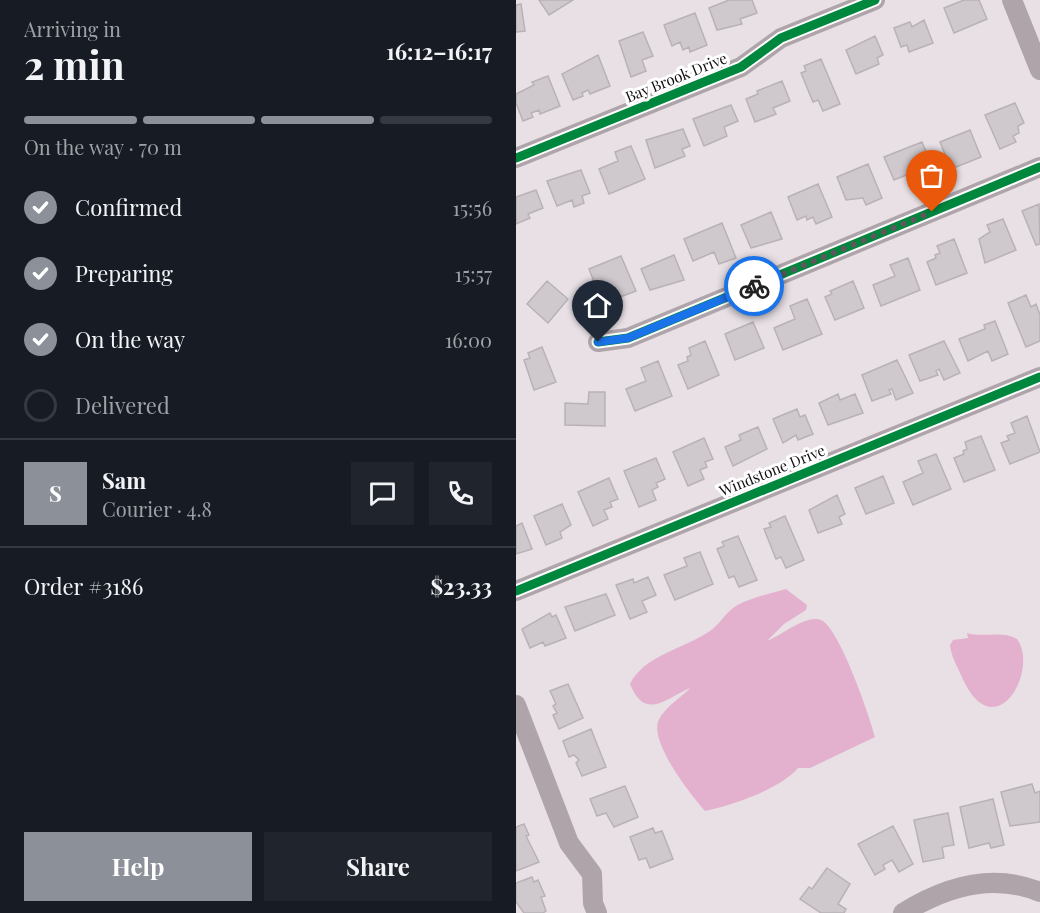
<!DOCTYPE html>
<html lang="en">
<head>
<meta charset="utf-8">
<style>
  body { margin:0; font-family:"Playfair Display",serif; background:#20242c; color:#f1f3f6; height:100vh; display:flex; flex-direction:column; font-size:22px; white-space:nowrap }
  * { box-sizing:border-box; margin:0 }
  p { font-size:20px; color:#9ea1a6 }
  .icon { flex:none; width:33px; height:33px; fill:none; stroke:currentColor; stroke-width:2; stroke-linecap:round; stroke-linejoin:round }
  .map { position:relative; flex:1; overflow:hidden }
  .sheet { display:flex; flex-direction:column; background:#171b24; width:516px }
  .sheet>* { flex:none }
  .pin { position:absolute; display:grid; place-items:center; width:51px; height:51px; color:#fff; margin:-62px -26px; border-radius:50% 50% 50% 0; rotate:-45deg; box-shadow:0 0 6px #0007 }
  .pin .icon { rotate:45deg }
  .courier { position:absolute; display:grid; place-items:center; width:60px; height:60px; margin:-30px; border:4px solid #1a73e8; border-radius:50%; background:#fff; color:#222; box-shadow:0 2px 8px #0007 }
  .overview em { font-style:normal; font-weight:700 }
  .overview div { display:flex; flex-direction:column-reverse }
  .overview { display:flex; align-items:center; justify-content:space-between; height:102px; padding:0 24px }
  h1 { font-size:39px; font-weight:700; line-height:45px }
  .bar { display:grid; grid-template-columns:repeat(4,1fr); gap:9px 6px; align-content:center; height:72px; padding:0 24px }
  .bar i { height:8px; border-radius:4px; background:#363941 }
  .bar .current { background:#8c9099 }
  .bar p { grid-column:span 4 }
  .line { display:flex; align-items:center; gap:15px; padding:0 24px; border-top:2px solid #363941 }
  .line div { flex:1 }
  .round { display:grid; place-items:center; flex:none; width:63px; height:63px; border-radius:0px; background:#20242c }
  ol { padding:0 24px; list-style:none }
  li { display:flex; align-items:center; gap:18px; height:66px }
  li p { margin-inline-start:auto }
  li .icon { padding:6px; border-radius:50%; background:#8c9099; color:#fff; stroke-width:4 }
  li:last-child { color:#9ea1a6 }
  li i { width:33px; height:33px; border:3px solid #363941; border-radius:50% }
  .button { display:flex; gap:12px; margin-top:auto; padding:12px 24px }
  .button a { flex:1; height:69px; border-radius:0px; background:#8c9099; color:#fff; font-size:24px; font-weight:700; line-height:69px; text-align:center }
  .button a+a { background:#20242c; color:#f1f3f6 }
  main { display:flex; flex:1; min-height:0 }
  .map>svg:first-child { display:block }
</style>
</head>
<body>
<main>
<section class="sheet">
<div class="overview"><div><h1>2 min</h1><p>Arriving in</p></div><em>16:12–16:17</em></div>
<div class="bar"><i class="current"></i><i class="current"></i><i class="current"></i><i></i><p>On the way · 70 m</p></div>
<ol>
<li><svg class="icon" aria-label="check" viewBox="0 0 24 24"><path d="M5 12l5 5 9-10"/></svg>Confirmed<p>15:56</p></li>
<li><svg class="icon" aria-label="check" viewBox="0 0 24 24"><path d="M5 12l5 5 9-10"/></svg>Preparing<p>15:57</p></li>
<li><svg class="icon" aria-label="check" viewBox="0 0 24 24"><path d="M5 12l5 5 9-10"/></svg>On the way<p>16:00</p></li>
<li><i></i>Delivered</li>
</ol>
<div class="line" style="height:108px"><b class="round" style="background:#8c9099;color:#fff">S</b><div><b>Sam</b><p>Courier · 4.8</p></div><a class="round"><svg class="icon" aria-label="chat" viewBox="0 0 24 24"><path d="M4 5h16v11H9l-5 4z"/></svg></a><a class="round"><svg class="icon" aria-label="phone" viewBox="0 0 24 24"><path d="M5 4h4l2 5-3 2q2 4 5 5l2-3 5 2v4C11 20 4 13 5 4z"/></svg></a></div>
<div class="line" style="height:78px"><div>Order #3186</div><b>$23.33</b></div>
<div class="button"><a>Help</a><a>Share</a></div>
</section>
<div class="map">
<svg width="524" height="913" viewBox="0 0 524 913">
  <rect width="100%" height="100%" fill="#e8e0e5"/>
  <path fill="#e3b1cd" d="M270,589L291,605L290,610L268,624L251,641C265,636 290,614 305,620C323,627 354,717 359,737L294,768H282C264,789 217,805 189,811C174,794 135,744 142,722C147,708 165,698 174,688C149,699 129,721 114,684C128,655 168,649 194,631C203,625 209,614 217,608C232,598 253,594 270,589Z
    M451,633C467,638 486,630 501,639C524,670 478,752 445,675C441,666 435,656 434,645L437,640L452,638Z"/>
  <path fill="#cfc9cd" stroke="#b8b2b5" stroke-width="1.5" d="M23,0H57L33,15Z
    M213,0H236L241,13L224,19L226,24L201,30L193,8Z
    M448,0H463L471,19L438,33L428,8Z
    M5,4L9,31L0,32V5Z
    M179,13L191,45L174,52L173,47L167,50L164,42L156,46L148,25Z
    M408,20L417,43L393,52L391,45L385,47L378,28L394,22L396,27Z
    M127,32L137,56L126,60L130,71L115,77L103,41Z
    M359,36L367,55L361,58L363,64L340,74L330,50Z
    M82,55L94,86L74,94L72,90L66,93L67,96L57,100L46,74Z
    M305,59L324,104L307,111L302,100L297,102L285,73L290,71L288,66Z
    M32,76L44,106L24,114L23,110L15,113L17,117L7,121L0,103V94L18,85L16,82Z
    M266,81L274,101L257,108L260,114L239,122L230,99L242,94L241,91Z
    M499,103L508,123L502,126L503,133L497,136L500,142L484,149L469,115Z
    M215,105L222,121L208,127L211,136L188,146L177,119Z
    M167,129L174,146L166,149L169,156L139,168L130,140Z
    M454,130L465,157L435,169L424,142Z
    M406,142L420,175L403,182L398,172L378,180L368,157Z
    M115,146L129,179L93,194L83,169L102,161L99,152Z
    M352,164L366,198L350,205L347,198L330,200L321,177Z
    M65,170L74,193L66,196L68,203L58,207L56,200L41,206L31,181Z
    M302,184L316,217L300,224L297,217L291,220L290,216L281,220L272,197Z
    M20,190L27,208L12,214L14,218L0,224V197Z
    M523,204L524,244L520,245L506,211Z
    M255,212L266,239L235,248L225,225Z
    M487,219L500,250L469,263L463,239L474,232L471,225Z
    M206,223L220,258L203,264L198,252L177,261L168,239Z
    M438,239L451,273L420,285L411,262L420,258L419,255L424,253L421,246Z
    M158,255L168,280L134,290L125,269Z
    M105,256L120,291L104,297L101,290L95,292L94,289L83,294L73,269Z
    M392,258L404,290L365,306L357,285L379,276L374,265Z
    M31,281L52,299L32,323L11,304Z
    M337,281L348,308L319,320L309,297L316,294L314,291Z
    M510,295L515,307L520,304L524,315V341L510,347L492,303Z
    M291,299L306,334L267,350L258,328L279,319L274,306Z
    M479,321L492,354L476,361L472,351L452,361L443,339L469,329L468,325Z
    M237,322L248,348L219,360L209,334Z
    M189,341L203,375L172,389L162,365L172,361L171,357L175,355L173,348Z
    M428,341L444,373L428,380L423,369L420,371L422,375L404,381L393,355Z
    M26,347L40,382L18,390L8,360L14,358L12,353Z
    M381,360L397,393L380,400L376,389L373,390L375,394L356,401L346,375Z
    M142,361L156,396L119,411L110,389L130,381L125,368Z
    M73,392H89V426L49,425V403L72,404Z
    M322,394L324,400L339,394L347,413L312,425L303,403Z
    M281,409L284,417L289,415L297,434L282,440L280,435L267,443L257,419Z
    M511,416L524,452L494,464L485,443L493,440L491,436L499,433L495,423Z
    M242,427L251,449L217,466L209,447L225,440L223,435Z
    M465,436L479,470L448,482L438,458L448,454L447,451L451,449L449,442Z
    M188,438L197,459L189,462L191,467L184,470L188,479L172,486L157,452Z
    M420,454L435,489L397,505L387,482L407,473L402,461Z
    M140,458L149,479L140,483L142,487L136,490L140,500L123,507L108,471Z
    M367,476L378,503L350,514L339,488Z
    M93,478L102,499L94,502L96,507L88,510L92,519L77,526L62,492Z
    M321,495L329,514L323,517L326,524L302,533L293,510Z
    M46,504L55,525L44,532L46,538L30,545L18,516Z
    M269,516L288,560L270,568L265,557L260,559L248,529L255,527L253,523Z
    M6,523L16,549L0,554V526Z
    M222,536L241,580L223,587L218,576L213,578L201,549L208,546L206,542Z
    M184,552L197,584L159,600L148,575L171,566L168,558Z
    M132,577L140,595L126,601L131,612L114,619L100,585L117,579L118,583Z
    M90,594L99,615L59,631L49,607Z
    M34,613L36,617L40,615L50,638L29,646L27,642L14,648L6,629Z
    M52,684L67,718L43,729L37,715L41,713L37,706L40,704L34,691Z
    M75,729L90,767L66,776L60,763L63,760L58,755L53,757L47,741Z
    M516,784L519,793L524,791V822L494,826L485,792Z
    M109,786L122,817L98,827L90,813L81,816L74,799Z
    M477,799L488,845L475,848L473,843L453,848L444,807Z
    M432,813L438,845L426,847L428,858L407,862L398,820Z
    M8,824L13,835L10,836L23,862L0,871V827Z
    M377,826L397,864L383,872L376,860L367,865L369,869L359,875L342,844Z
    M137,828L139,833L146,831L157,859L134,868L130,858L123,860L114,837Z
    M311,868L334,884L322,904L330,909L328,913H305L284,899L293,887L296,889Z
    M16,877L18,882L22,880L29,896L25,897L30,911L27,913H8L0,902V883Z"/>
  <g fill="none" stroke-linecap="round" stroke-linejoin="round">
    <path stroke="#aea4aa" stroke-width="20" d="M496,0L524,70
      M0,158L225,67L265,38L359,0
      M82,342L112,338L524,167
      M0,591L524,377
      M0,705L53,843L76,874L77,903L81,913
      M387,913C429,887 476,872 524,892"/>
    <g stroke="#fff" stroke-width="13">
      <path id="cycleway" d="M0,158L225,67L265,38L359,0
        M82,342L112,338L524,167
        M0,591L524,377"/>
    </g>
    <use href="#cycleway" stroke="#00873e" stroke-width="9"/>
  </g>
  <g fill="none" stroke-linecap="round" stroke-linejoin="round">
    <path stroke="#5d585b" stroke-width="6" stroke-dasharray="0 10.8" d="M238,286L416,212"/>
    <path stroke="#1a73e8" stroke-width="8" d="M82,342L112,338L238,286"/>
  </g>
  <g text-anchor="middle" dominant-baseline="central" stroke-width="6" stroke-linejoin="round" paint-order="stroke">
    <g font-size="15" fill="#120e10" stroke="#fff">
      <text transform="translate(160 77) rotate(-22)">Bay Brook Drive</text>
      <text transform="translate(256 470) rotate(-22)">Windstone Drive</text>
    </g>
  </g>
</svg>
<div class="pin" style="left:416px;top:212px;background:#ea580c"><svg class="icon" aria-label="bag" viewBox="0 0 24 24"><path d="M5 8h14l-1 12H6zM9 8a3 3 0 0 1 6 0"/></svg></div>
<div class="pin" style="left:82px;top:342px;background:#1f2937"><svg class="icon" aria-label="home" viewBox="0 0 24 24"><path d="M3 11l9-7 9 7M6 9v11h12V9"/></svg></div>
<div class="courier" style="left:238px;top:286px"><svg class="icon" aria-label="bike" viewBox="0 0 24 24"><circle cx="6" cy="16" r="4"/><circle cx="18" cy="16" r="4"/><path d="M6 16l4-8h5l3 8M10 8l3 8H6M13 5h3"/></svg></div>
</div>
</main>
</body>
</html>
